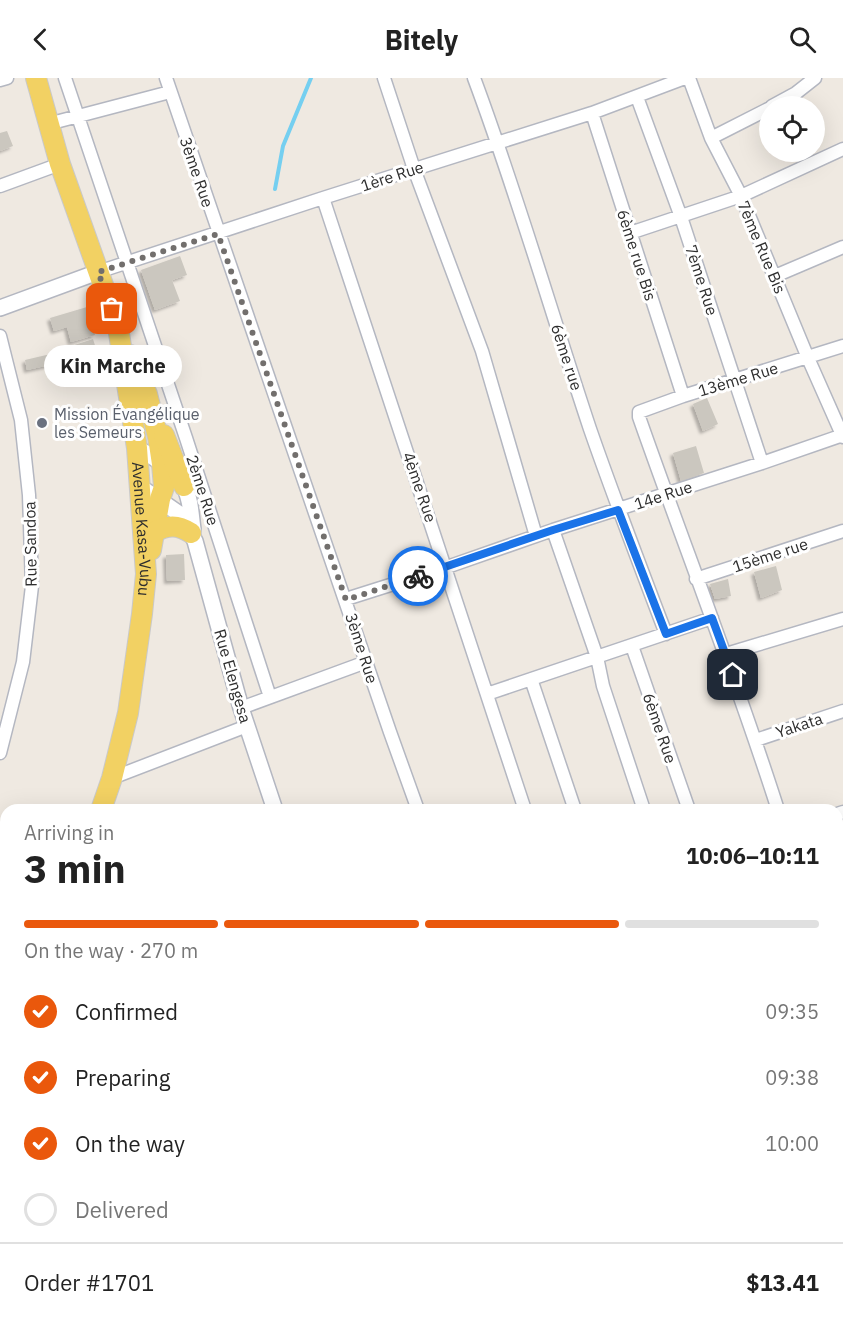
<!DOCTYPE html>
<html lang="en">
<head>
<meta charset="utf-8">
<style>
  body { margin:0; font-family:"IBM Plex Sans",sans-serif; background:#f6f6f6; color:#222; height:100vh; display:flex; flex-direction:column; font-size:22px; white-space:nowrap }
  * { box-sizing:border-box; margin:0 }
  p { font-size:20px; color:#767676 }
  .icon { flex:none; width:33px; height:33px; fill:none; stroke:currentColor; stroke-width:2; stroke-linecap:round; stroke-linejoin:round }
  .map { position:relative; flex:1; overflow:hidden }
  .sheet { position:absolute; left:0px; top:726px; width:843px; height:528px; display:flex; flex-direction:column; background:#fff; border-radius:18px 18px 0 0; box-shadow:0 6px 24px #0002 }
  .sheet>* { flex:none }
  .buttons { position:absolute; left:759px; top:18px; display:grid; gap:12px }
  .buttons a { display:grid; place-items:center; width:66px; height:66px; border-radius:50%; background:#fff; box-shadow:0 6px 24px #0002; font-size:30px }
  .pin { position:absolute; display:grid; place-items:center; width:51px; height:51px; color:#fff; margin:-26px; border-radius:12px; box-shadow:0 3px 9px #0006 }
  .courier { position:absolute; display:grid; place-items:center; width:60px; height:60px; margin:-30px; border:4px solid #1a73e8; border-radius:50%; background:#fff; color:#222; box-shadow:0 2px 8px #0007 }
  .bubble { position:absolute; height:42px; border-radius:21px; background:#fff; box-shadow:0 6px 24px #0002; font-size:20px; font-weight:800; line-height:42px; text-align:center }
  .overview em { font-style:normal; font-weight:800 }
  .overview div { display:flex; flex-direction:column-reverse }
  .overview { display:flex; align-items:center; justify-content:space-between; height:102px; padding:0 24px }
  h1 { font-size:39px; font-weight:800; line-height:45px }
  .bar { display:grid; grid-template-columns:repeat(4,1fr); gap:9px 6px; align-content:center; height:72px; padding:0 24px }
  .bar i { height:8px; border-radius:4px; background:#e0e0e0 }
  .bar .on { background:#ea580c }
  .bar p { grid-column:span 4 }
  .line { display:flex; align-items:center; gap:15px; padding:0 24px; border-top:2px solid #e0e0e0 }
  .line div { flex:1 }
  ol { padding:0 24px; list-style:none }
  li { display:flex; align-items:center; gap:18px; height:66px }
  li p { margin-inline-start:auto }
  li .icon { padding:6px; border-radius:50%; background:#ea580c; color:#fff; stroke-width:4 }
  li:last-child { color:#767676 }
  li i { width:33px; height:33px; border:3px solid #e0e0e0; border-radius:50% }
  header { display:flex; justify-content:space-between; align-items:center; height:78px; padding:0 24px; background:#fff; font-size:27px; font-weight:800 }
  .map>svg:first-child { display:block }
</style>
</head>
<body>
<header><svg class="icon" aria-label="back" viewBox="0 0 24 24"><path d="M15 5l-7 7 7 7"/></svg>Bitely<svg class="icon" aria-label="search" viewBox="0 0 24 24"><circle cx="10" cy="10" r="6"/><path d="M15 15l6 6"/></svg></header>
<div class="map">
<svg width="843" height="1254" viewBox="0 0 843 1254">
  <defs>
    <filter id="shadow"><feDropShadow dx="-3" dy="3" stdDeviation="1.5" flood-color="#0004"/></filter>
  </defs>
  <rect width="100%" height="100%" fill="#efe9e1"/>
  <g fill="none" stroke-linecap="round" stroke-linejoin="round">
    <path stroke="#75cff0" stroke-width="4" d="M275,111L283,68L311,0"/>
  </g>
  <path fill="#cbc7bf" filter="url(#shadow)" d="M7,53L13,68L0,73V55Z
    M180,178L187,197L172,202L180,223L155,232L141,192Z
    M87,229L95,257L71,264L67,249L54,253L50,240Z
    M93,261L103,293L72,303L62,271Z
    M55,275L58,285L27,292L25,282Z
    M707,320L718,346L703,353L693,326Z
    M696,368L704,395L681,403L673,375Z
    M184,476L185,502L167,503L166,477Z
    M776,488L782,512L761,520L754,494Z
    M728,501L731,518L715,521L710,506Z
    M840,755L843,762V780L837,782V756Z
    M837,988L841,998L843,997V1014L837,1016Z
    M843,1076V1105L837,1106V1078Z
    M353,1248H375L376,1253L355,1254Z
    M396,1248H423L425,1254H398Z
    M790,1248H809L810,1254H791Z"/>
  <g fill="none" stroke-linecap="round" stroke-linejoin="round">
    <g stroke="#b4b7c1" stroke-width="15">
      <path id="minor" d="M65,0L186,360L270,619
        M166,0L390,654L418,732
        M384,0L414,91L482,273L536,458
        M474,0C517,115 551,234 590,351C614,420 640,488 666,556
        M689,0L711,60L741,118L808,280L843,359
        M0,2L7,0
        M637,19L681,139L762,385
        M772,28L796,15L815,0
        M592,35L683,318
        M48,46L170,14
        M711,60L770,30
        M0,108L60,86
        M323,120L525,732
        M630,155L741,118L843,71
        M98,194L323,120L592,35L685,0
        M775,198L843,169
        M0,258L21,342L29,417L32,508L23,584L0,675
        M553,452L597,579L603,608L644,732
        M696,501L843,453
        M346,521L447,489L553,452L762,385L843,357
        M632,568L689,732
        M726,576L843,541
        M531,601L575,732
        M487,616L712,540
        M241,630L366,584
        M756,662L843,633
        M112,700L247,648
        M778,732C736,600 685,470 639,339V334L683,318L843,268
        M837,736L843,734
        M0,808L6,811
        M837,904L843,921
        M837,967L843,964
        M0,1048L6,1046
        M837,1115L843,1113
        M0,1143L6,1141
        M837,1169L843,1187
        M0,1208L6,1226
        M837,1214L843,1212
        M591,1248L593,1254
        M0,1251L11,1248
        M305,1254L324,1248
        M707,1254L727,1248"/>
    </g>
    <g stroke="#b4b7c1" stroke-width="18">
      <path id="tertiary" d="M0,230L98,194
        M137,370C154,379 174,392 184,409C191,421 191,437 193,451
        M139,408L181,437L195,463L241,630L275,732
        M837,837L843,835
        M451,1248L453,1254"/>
    </g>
    <g stroke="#c9c9c9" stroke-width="22">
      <g id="primary">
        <path id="s1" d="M36,0L60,86L118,249L137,370L146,496L142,536L128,635L112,700L101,732"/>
        <path d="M130,277L147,316L158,359L162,386L164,409L160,421L151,472"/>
        <path d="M164,357L184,408"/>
        <path d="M154,454C168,447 177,446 191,455"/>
        <path d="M0,937L6,929"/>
      </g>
    </g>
    <use href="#minor" stroke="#fff" stroke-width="12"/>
    <use href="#tertiary" stroke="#fff" stroke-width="15"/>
    <use href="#primary" stroke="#f2d163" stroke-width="20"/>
  </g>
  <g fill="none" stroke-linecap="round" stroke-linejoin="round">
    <path stroke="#726f6d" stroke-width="6" stroke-dasharray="0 10.8" d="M112,231L98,194L218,156L346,522L418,498"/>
    <path stroke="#1a73e8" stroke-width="8" d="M418,498L553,452L618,432L666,556L712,540L733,597"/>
  </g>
  <circle fill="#6b7280" stroke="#fff" stroke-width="2" cx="42" cy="345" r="6"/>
  <g text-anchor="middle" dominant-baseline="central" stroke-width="6" stroke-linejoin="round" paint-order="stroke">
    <g font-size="16" fill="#2e2e2e" stroke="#fff">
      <text transform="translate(197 94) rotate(71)">3ème Rue</text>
      <text transform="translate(392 98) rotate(-18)">1ère Rue</text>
      <text transform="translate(762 169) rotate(67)">7ème Rue Bis</text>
      <text transform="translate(637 177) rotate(72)">6ème rue Bis</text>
      <text transform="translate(702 202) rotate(72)">7ème Rue</text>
      <text transform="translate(567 279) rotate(72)">6ème rue</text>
      <text transform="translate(738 301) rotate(-17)">13ème Rue</text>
      <text transform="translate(420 409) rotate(71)">4ème Rue</text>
      <text transform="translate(203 412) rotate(72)">2ème Rue</text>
      <text transform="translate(663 417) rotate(-18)">14e Rue</text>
      <text stroke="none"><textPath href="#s1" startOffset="466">Avenue Kasa-Vubu</textPath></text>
      <text transform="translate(30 466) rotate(-91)">Rue Sandoa</text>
      <text transform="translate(770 477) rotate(-18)">15ème rue</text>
      <text transform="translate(362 570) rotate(72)">3ème Rue</text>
      <text transform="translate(233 598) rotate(74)">Rue Elengesa</text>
      <text transform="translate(799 647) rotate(-18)">Yakata</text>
      <text transform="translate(660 650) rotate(71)">6ème Rue</text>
    </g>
    <g font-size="16" fill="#5b616d" stroke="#fff" text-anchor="start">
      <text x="54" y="336">Mission Évangélique<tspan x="54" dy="18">les Semeurs</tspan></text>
    </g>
  </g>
</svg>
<div class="buttons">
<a><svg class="icon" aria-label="locate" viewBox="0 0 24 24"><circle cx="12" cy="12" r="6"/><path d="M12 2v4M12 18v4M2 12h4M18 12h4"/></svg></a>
</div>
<div class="pin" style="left:112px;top:231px;background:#ea580c"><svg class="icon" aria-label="bag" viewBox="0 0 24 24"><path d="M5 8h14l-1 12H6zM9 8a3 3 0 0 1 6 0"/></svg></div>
<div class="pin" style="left:733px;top:597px;background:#1f2937"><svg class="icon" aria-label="home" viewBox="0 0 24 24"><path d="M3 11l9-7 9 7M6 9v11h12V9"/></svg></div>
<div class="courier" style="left:418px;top:498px"><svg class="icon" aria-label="bike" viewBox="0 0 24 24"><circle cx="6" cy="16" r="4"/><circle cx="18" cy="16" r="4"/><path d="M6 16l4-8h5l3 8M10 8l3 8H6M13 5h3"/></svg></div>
<div class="bubble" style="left:44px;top:267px;width:138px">Kin Marche</div>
<section class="sheet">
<div class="overview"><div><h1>3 min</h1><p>Arriving in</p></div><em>10:06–10:11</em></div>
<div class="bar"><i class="on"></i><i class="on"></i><i class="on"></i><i></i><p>On the way · 270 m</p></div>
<ol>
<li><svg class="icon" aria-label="check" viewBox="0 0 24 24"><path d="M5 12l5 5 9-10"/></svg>Confirmed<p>09:35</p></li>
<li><svg class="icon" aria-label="check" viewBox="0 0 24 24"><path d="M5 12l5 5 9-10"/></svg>Preparing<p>09:38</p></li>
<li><svg class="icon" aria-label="check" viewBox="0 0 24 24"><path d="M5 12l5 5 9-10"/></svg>On the way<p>10:00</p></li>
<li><i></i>Delivered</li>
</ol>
<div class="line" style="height:78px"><div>Order #1701</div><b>$13.41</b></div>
</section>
</div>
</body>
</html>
